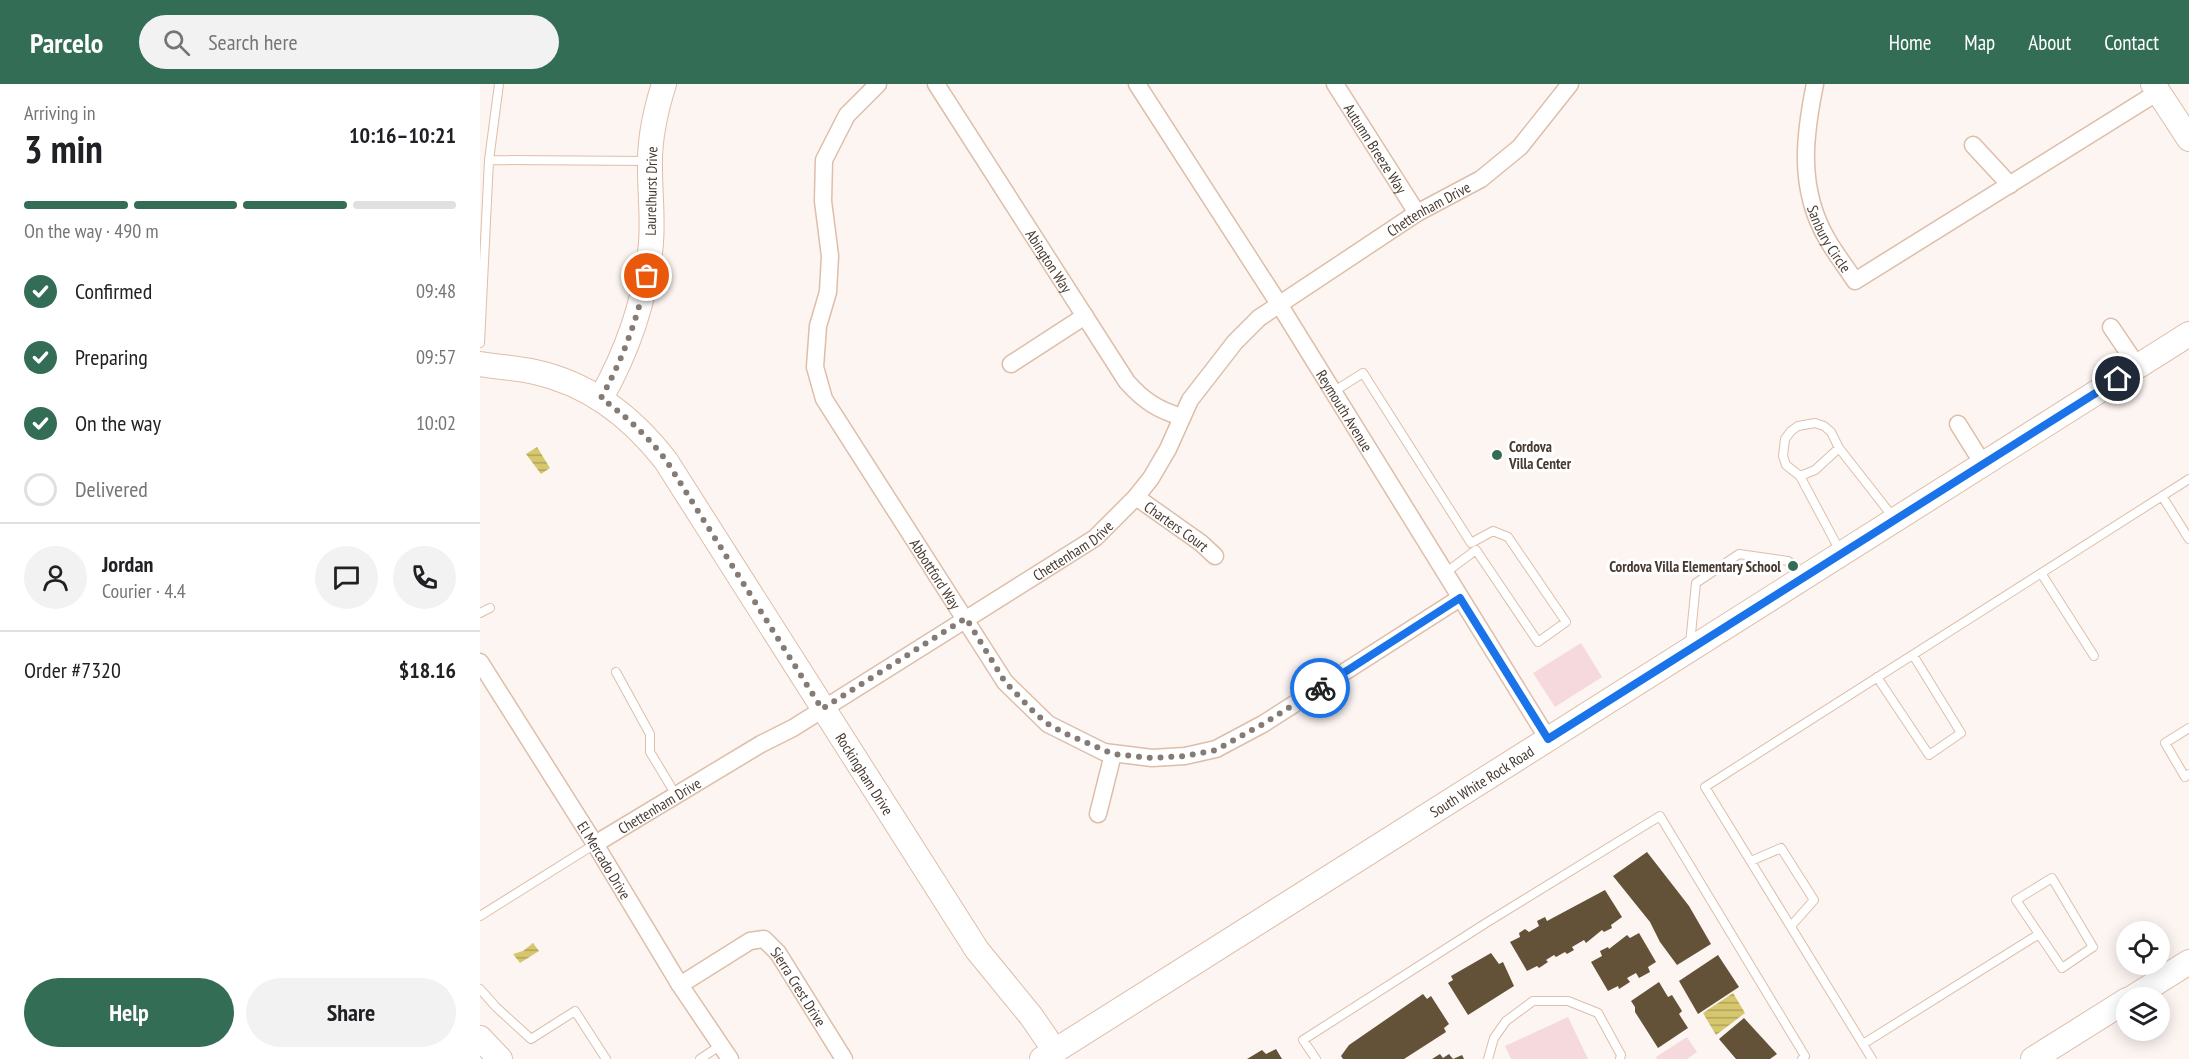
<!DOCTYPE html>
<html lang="en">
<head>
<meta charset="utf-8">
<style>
  body { margin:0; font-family:"PT Sans Narrow",sans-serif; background:#f2f2f2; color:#202124; height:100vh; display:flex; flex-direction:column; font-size:22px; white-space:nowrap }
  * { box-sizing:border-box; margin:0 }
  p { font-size:20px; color:#757577 }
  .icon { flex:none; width:33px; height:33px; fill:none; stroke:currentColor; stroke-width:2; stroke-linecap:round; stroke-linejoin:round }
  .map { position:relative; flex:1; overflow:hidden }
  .drawer { display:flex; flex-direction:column; background:#fff; width:480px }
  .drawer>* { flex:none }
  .buttons { position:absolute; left:1636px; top:837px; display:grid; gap:12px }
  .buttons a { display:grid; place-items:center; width:54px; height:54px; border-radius:50%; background:#fff; box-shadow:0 3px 15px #0003; font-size:30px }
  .pin { position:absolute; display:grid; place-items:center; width:51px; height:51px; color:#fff; margin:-26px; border:3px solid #fff; border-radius:50%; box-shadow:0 2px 6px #0007 }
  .courier { position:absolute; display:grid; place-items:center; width:60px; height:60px; margin:-30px; border:4px solid #1a73e8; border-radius:50%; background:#fff; color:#222; box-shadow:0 2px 8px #0007 }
  .overview em { font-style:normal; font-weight:800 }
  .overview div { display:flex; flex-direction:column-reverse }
  .overview { display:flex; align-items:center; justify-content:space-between; height:102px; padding:0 24px }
  h1 { font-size:39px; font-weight:800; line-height:45px }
  .bar { display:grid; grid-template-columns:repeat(4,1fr); gap:9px 6px; align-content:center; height:72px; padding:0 24px }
  .bar i { height:8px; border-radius:4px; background:#e0e0e0 }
  .bar .active { background:#336d56 }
  .bar p { grid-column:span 4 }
  .line { display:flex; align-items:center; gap:15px; padding:0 24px; border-top:2px solid #e0e0e0 }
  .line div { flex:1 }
  .round { display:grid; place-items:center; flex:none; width:63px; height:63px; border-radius:32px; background:#f2f2f2 }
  ol { padding:0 24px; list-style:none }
  li { display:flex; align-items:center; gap:18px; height:66px }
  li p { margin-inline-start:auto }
  li .icon { padding:6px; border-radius:50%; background:#336d56; color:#fff; stroke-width:4 }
  li:last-child { color:#757577 }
  li i { width:33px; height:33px; border:3px solid #e0e0e0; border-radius:50% }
  .button { display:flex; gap:12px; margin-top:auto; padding:12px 24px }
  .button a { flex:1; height:69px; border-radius:36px; background:#336d56; color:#fff; font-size:24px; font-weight:800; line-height:69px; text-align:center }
  .button a+a { background:#f2f2f2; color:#202124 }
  header { display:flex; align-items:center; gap:36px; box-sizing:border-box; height:84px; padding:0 30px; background:#336d56; color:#fff }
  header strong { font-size:28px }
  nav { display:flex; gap:33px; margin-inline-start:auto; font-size:21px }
  .search { width:420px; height:54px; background:#f2f2f2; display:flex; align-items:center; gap:15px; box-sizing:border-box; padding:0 21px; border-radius:33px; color:#757577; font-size:22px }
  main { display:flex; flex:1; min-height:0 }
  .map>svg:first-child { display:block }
</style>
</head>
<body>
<header>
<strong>Parcelo</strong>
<div class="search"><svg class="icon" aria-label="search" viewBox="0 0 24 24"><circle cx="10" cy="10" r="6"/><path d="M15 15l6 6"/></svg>Search here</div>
<nav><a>Home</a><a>Map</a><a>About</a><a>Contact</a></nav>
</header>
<main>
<section class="drawer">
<div class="overview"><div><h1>3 min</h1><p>Arriving in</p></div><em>10:16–10:21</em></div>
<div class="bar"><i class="active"></i><i class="active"></i><i class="active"></i><i></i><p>On the way · 490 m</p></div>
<ol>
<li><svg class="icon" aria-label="check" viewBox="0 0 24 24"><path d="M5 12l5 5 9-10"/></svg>Confirmed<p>09:48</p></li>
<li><svg class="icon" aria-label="check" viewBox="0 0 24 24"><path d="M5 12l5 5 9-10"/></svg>Preparing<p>09:57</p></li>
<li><svg class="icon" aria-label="check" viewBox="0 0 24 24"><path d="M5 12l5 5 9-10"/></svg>On the way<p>10:02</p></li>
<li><i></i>Delivered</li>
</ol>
<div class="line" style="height:108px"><a class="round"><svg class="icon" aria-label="person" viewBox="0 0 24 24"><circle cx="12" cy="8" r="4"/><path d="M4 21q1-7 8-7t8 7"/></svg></a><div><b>Jordan</b><p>Courier · 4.4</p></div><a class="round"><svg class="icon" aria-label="chat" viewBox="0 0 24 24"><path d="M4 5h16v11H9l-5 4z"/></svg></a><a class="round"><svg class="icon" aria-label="phone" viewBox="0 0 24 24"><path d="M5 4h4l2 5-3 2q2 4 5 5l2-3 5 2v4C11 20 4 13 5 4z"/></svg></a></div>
<div class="line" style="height:78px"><div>Order #7320</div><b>$18.16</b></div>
<div class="button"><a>Help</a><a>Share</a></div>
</section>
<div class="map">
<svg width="1709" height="975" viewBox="0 0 1709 975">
  <defs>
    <pattern id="water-rules" width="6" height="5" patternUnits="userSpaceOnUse" patternTransform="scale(1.5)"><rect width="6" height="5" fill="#d6c76e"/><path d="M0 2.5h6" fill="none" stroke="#afa35b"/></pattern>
  </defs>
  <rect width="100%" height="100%" fill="#fcf5f1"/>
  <path fill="#f6d9dc" d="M1101,559L1122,593L1075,623L1053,589Z
    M1088,933L1108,975H1031L1025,962Z
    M1207,953L1217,968L1207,975H1177L1176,973Z"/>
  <path fill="url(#water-rules)" d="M57,363L70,384L61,390L46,370Z
    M53,859L59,867L40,879L33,870L43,867Z
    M1253,909L1265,929L1236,951L1223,929Z"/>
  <path fill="#635237" d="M1167,768L1209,822L1231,860L1197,881L1180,858L1170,838L1133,792Z
    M1125,806L1142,833L1131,841L1132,844L1124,848L1122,846L1106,859L1104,856L1092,863L1094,866L1087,870L1085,868L1076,873L1074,871L1066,876L1068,878L1059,884L1057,882L1047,887L1030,858L1040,853L1039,849L1045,845L1049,848L1059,842L1057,837L1065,833L1067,837Z
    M1159,849L1176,878L1168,883L1170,888L1159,894L1156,889L1147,894L1150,898L1139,905L1138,902L1128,907L1111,878L1122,872L1120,867L1128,863L1129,865L1147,851L1150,854Z
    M1011,869L1019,880L1023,878L1034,902L988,931L968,899L973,896L971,892Z
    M1238,871L1259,903L1218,930L1199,897Z
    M1179,898L1188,913L1192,911L1202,927L1199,930L1208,944L1178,964L1155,928V923L1151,917Z
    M943,910L947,915L951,912L969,940L964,944L966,948L924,975H863L861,972L869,961Z
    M1264,934L1297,970L1290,975H1256L1239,955Z
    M796,965L802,975H767L782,966L786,970Z
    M960,970L963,974L969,970L973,975L982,971L984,975H952Z"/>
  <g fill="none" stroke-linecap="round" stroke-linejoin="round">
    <g stroke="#debea9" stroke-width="10">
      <path id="lane" d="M9,76L169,77
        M0,259L9,76L19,0
        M853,308L883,289L991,459L1013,447L1028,453L1086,538L1058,558L996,466L965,489
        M1320,392L1335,386L1359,364
        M1682,412L1709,455
        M1360,467L1320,392L1306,381L1303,372L1305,355L1311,347L1318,342L1335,339L1344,342L1351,348L1359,364L1413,433
        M1561,489L1614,572
        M0,529L10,524
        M1210,560L1216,499L1259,470L1308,477L1324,490
        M136,588L170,650V668L196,711
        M1397,593L1449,671L1481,649L1433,571
        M1709,644L1685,659L1705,693L1709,690
        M1271,777L1301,764L1334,816L1311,842
        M0,832L115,760
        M0,905L16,923L51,955L95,927L126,975
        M1383,960L1559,850L1582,884L1613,863L1572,794L1536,816L1559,850
        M220,975L241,961
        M836,975L823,956L1006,839L1180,732L1325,972L1322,975
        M1008,975L1014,954L1026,937L1053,917H1088L1118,929L1141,971L1140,975
        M1392,975L1225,703L1709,395"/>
    </g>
    <g stroke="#debea9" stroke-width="19">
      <g id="street">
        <path id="s1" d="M398,0L367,31L344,76L343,117L350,172L348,208L338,242L335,283L344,315L525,598L568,640L624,668L672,674L705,672L736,665L783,640L980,514"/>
        <path id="s2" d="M456,0L647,298C664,317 678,326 702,333"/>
        <path id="s3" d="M657,0L799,220L1068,655"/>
        <path id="s4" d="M855,0L937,129"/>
        <path id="s5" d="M1335,0C1324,53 1318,105 1347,155C1355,169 1366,183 1375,197L1678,8"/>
        <path d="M1493,61L1530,101"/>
        <path d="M1631,243L1658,283"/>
        <path d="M531,280L605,232"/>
        <path d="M1478,340L1503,380"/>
        <path id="s6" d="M656,413L721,459L735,472"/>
        <path id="s7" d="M0,578L115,760L200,901L250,975"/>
        <path d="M618,730L633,670"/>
        <path id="s8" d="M115,760L281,660L313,644L615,454L656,413L671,394L688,365L710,316L755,258L779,234L937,129L1001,95L1040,63L1090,0"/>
        <path id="s9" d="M200,901L270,857L284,855L298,869L364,975"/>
      </g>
    </g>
    <g stroke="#debea9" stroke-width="26">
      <g id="secondary">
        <path d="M1673,0L1709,55"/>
        <path id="s10" d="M0,280C18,283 37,284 55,288C110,300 152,333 186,377L497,866L551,932L575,967"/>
        <path d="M121,314C148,266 166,214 171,159C173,134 170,110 170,85C169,56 175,28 184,0"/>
        <path d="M1652,914L1709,878"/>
        <path d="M0,954L20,975"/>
        <path id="s11" d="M562,975L1709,250"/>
        <path d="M1553,975L1647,916"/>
      </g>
    </g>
    <use href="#lane" stroke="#fff" stroke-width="8"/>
    <use href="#street" stroke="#fff" stroke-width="16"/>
    <use href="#secondary" stroke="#fff" stroke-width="24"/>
  </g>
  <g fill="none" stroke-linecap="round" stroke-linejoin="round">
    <path stroke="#867b74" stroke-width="6" stroke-dasharray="0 10.8" d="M167,192C157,235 143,275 121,314C146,332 167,352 186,376L342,625L486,534L525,598L555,629L568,640L584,649L633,670L672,674L705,672L736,666L783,640L840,604"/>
    <path stroke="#1a73e8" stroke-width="8" d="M840,604L980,514L1068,655L1638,295"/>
  </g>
  <g fill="#336d56" stroke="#fff" stroke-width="2">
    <circle cx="1017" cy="371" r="6"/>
    <circle cx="1313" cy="482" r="6"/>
  </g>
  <g text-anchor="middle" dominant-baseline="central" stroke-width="6" stroke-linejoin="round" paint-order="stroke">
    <g font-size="15" fill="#473a31" stroke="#fff">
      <text stroke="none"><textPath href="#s4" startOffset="76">Autumn Breeze Way</textPath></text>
      <text transform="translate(171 107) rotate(-89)">Laurelhurst Drive</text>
      <text stroke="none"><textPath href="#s8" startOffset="1065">Chettenham Drive</textPath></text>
      <text stroke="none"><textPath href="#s5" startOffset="160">Sanbury Circle</textPath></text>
      <text stroke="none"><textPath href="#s2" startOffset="210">Abington Way</textPath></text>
      <text stroke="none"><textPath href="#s3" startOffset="387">Reymouth Avenue</textPath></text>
      <text stroke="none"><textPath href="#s6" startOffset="50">Charters Court</textPath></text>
      <text stroke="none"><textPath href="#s8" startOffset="561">Chettenham Drive</textPath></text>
      <text stroke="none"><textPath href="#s1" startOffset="544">Abbottford Way</textPath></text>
      <text stroke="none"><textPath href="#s10" startOffset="588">Rockingham Drive</textPath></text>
      <text stroke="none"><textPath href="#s11" startOffset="520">South White Rock Road</textPath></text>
      <text stroke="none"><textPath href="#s8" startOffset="75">Chettenham Drive</textPath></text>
      <text stroke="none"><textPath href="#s7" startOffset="234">El Mercado Drive</textPath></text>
      <text stroke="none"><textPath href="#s9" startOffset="156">Sierra Crest Drive</textPath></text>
    </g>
    <g font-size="15" font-weight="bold" fill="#473a31" stroke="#fff" text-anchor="start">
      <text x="1029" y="362">Cordova<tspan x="1029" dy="17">Villa Center</tspan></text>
      <text x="1301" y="482" text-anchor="end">Cordova Villa Elementary School</text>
    </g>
  </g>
</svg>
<div class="buttons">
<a><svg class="icon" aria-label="locate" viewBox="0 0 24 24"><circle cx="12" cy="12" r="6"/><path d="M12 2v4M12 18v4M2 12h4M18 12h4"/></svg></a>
<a><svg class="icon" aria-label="layers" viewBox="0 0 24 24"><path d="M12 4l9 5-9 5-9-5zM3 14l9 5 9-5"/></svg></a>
</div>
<div class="pin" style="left:167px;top:192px;background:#ea580c"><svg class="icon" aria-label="bag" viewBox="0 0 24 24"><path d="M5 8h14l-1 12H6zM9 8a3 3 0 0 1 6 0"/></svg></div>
<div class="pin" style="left:1638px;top:295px;background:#1f2937"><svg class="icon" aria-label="home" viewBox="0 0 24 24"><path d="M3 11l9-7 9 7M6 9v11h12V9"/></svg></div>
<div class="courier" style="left:840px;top:604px"><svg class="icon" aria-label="bike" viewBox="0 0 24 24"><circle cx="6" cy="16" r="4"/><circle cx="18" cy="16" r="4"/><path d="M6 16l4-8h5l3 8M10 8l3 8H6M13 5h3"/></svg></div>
</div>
</main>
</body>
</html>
